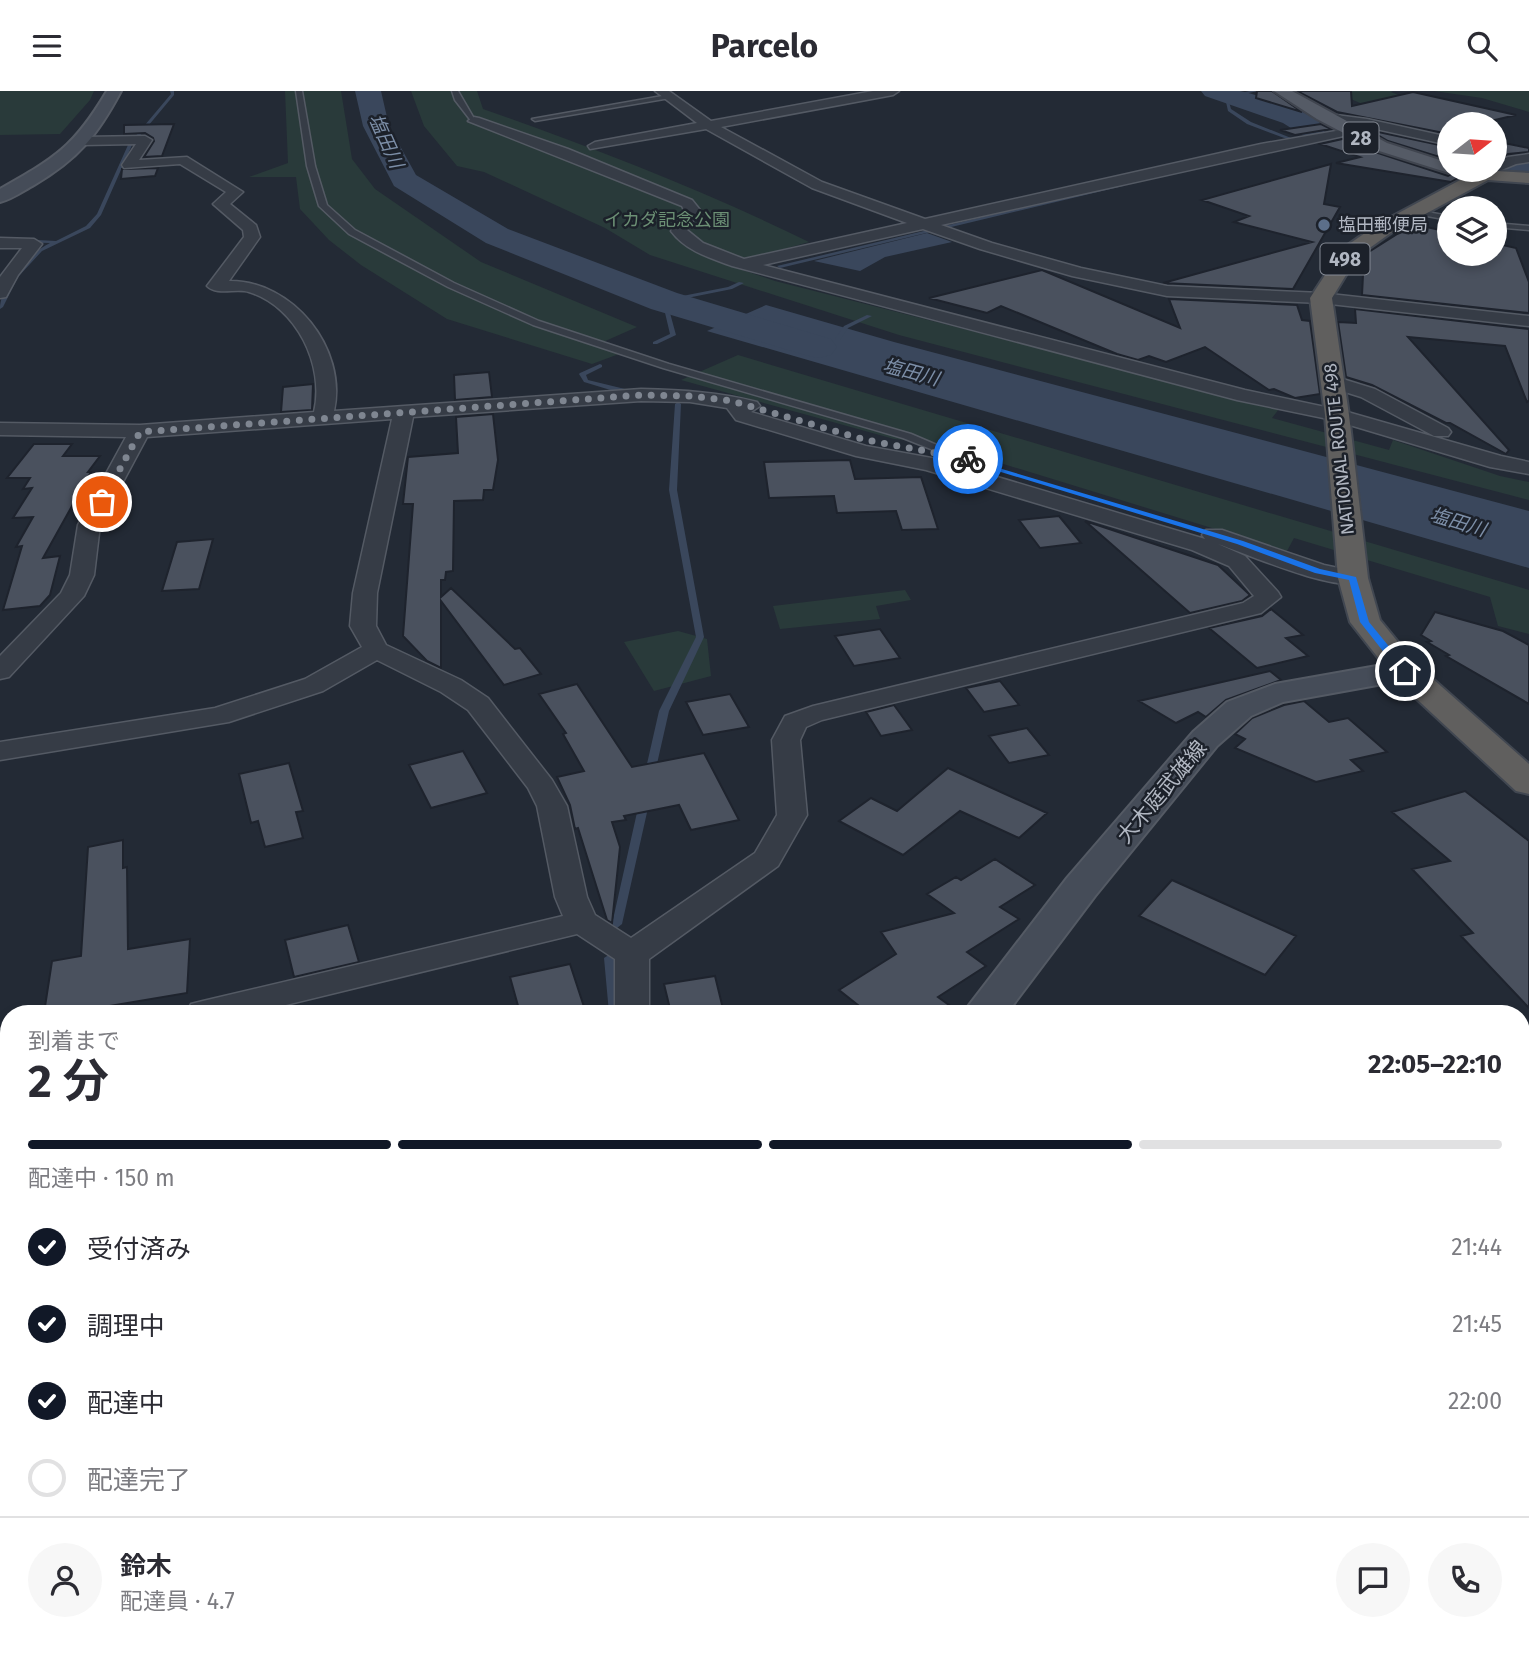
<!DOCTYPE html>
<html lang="ja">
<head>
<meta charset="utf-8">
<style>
  body { margin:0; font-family:"Fira Sans","Noto Sans JP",sans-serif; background:#f7f7f7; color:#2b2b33; height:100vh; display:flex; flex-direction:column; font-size:26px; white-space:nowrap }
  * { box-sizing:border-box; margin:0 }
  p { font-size:23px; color:#7c7c81 }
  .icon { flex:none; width:38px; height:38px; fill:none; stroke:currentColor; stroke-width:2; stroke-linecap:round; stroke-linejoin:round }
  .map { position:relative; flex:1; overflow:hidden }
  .details { position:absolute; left:0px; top:914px; width:1530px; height:653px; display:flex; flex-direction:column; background:#fff; border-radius:28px 28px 0 0; box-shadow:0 4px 10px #0003 }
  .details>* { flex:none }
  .needle { width:46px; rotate:73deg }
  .controls { position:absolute; left:1437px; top:21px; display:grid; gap:14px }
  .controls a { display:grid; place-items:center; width:70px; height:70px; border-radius:50%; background:#fff; box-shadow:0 4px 10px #0003; font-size:35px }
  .pin { position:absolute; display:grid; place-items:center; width:60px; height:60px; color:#fff; margin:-30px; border:4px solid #fff; border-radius:50%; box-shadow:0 2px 7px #0007 }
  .courier { position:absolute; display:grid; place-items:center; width:70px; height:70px; margin:-35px; border:5px solid #1a73e8; border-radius:50%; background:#fff; color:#222; box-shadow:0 2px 9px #0007 }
  .overview em { font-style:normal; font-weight:700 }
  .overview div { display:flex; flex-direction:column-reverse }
  .overview { display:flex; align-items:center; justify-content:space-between; height:119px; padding:0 28px }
  h1 { font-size:46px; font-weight:700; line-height:52px }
  .bar { display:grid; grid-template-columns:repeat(4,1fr); gap:10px 7px; align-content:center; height:84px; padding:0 28px }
  .bar i { height:9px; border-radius:5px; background:#e1e1e2 }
  .bar .selected { background:#111827 }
  .bar p { grid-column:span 4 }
  .line { display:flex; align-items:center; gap:18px; padding:0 28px; border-top:2px solid #e1e1e2 }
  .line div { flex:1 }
  .round { display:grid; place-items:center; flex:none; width:74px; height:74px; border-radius:37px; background:#f7f7f7 }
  ol { padding:0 28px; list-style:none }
  li { display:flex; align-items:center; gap:21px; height:77px }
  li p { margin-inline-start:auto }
  li .icon { padding:7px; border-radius:50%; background:#111827; color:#fff; stroke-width:4 }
  li:last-child { color:#7c7c81 }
  li i { width:38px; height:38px; border:4px solid #e1e1e2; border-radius:50% }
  header { display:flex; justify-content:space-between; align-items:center; height:91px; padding:0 28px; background:#fff; font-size:32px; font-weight:700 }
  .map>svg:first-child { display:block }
</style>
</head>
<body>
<header><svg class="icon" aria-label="menu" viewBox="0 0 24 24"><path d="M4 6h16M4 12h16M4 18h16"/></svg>Parcelo<svg class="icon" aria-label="search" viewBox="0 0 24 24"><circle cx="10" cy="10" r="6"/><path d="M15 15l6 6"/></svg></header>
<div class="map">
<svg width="1529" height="1566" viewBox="0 0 1529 1566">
  <rect width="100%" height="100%" fill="#232a35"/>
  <path fill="#293a3a" d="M0,0H94L90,9L60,43L0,44Z
    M285,0H341L352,68L375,98L481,171L637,236L594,255L619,263L592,273L447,228L361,174L329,149L300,118L296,86H249L288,72Z
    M411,0H477L483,18C594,57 703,99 809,151L728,174L775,190L1279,318L1272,327L1389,359L1393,349L1500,385L1529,391V409L899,244L650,164L605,137L484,81L457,75L424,35Z
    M1336,0H1393L1391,1L1424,14L1427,19L1486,33C1441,33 1374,24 1336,0Z
    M1434,0H1529V21L1482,7Z
    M738,264L1529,499V543L1498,535L1490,506L1294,447L1287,460L935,352L894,348L681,289Z
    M905,499L911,509L876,515L880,528L780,538L773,515Z
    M678,540L707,548L711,585L654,600L624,551Z"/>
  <path fill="#3a475c" d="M927,142L952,151L885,166L860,180L814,170Z
    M766,214L894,251L1529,420V477L707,240Z"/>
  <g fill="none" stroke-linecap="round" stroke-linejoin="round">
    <path fill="#3a475c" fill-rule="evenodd" d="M170,0H174V4L138,47H134L171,3Z
      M1250,0H1258L1230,6L1228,5Z
      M1224,2L1227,3L1231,18L1251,31L1291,47L1287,48L1247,33L1228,20Z
      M130,53L132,54L101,124L90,137L42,160L18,186L3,216L0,218C0,194 29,162 50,152L0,151V147L56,150L86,135L97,123L128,54Z
      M1121,93L1123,95L780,177L777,175Z
      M739,191L744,192L732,198L667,211L676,244L657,253H653V251L670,243L662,209L728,196Z
      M867,224L872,225L848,237L840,249H836L835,248L844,235Z
      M600,273L602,274V276L586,284L588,289L629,299V301H617L584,291L579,283L580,282Z
      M678,311L681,313L677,399L704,546L669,620L654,686L649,689L644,686L659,620L696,546L669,399L675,313Z
      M645,705L650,708L622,833L617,837L612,833L640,708Z
      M610,863L616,867L621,922H609L604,867Z"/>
    <path fill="#3a475c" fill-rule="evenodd" d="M355,0H381L389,35L416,84L508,138L677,202L831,248L837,256L831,264L818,267L805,264L651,218L486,152L394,95L363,35Z
      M1201,0C1214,0 1228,0 1240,0C1262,5 1313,20 1326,38L1322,44L1312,46L1302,44L1283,32L1205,5Z
      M1494,64L1529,69V87L1484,79H1494Z"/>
  </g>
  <path fill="#4a515e" stroke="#1e232d" stroke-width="2" d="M1257,0H1272L1302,21L1256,7Z
    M1297,0H1351L1352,15L1413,1L1516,24L1478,33H1449V43L1337,21Z
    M174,33L162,65L144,66L154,50L153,47L145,42L124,43V34Z
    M1321,33L1331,38L1295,44L1280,39Z
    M1369,39L1449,56V69L1388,50Z
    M1347,47L1375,61L1448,85L1458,79H1474L1451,91L1336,72L1360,66L1320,53Z
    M1494,50L1529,57V61L1508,63L1494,69Z
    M1331,73L1324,113L1340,116L1293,198L1163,192L1312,151L1234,131L1249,125L1202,109Z
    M158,77L155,85L121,88L122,78Z
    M1413,133L1449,141V163H1494V152L1516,157L1529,191V222L1362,204L1364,164Z
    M1042,179L1180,237L1169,208L1297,214L1302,229L1310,230L1320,303L1295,307L1274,298L1269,299L1205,256L1166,271L1149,265L1138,269L1117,263L1001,215L987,222L929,207Z
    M1355,218L1529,238V310L1527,311L1505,255L1408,246L1509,359L1506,363L1450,332H1446L1372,294L1346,286L1338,231L1356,232Z
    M489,281L492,306L455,309L454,284Z
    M313,293L312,319L281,321L283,296Z
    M493,323L498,369L493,399H484L483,409L454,410L453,480L446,481L445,489H441V506L451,497L515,558L520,557L541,583L504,594L441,510V577L427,570L403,545L413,413H403L408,366L458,362L456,326Z
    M34,353H72L63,365H100L88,381H91L43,467L60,465L50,504L40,515L3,519L22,455L16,456L33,426L13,427L32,397L23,398L30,387H7Z
    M850,369L855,388L921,386L938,438L902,439L896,420L837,422L834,405L769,407L764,371Z
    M1059,425L1081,452L1040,457L1019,429Z
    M1085,430L1218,474L1250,504L1242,510L1190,522Z
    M213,448L199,498L162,500L177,451Z
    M1271,518L1303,544L1286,547L1308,565L1257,577L1209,537L1262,525Z
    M1435,521L1503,540L1529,554V613L1446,565L1449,564L1427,551L1431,550L1421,544Z
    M880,538L900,567L854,575L835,545Z
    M1270,580L1281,589L1226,609L1206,626L1198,621L1176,632L1139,610Z
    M1000,590L1019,614L984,621L966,597Z
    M577,593L632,676L704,662L739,729L691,739L679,714L624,725L626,729L612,731L620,756L612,832L607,829L578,737L575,738L570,714L557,686L584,680L563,643L566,642L539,603Z
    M730,603L749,636L703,644L686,611Z
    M1304,610L1329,631L1348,627L1387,661L1351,669L1363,680L1316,691L1235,657L1245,648L1235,643L1252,627L1284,614Z
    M894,614L912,639L881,645L866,621Z
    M1027,637L1049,664L1009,672L989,645Z
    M463,660L487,702L431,717L409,674Z
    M289,672L303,720L296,721L303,747L265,756L258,730L251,732L239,683Z
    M948,677L1047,722L1019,747L960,720L903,764L839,730L871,707L897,720Z
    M1465,700L1529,750V917L1461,845L1473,842L1412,778L1450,770L1392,721Z
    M123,749V777L127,776L128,858L190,848L187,902L68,922H44L52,870L81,865L88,756Z
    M995,768L1035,794L1000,816L1019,828L967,861L986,875L938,906L960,922H868L839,899L896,863L881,841L954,822L927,803L956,786L961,789Z
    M1172,789L1296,845L1265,884L1139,825Z
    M348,834L359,871L294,886L285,849Z
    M570,873L586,922H520L510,886Z
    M715,885L724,922H671L664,893Z"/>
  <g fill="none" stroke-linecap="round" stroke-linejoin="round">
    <g stroke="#545a64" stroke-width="3">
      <path id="service" d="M296,0H302L315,75L327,114L355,139L454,192L539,230L669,273L911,343L960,364L951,366L903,347L663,277L533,234L448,196L349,143L319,115L307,75Z
        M452,0H458L476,31H472L455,9Z
        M668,4L670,7L535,30L532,28Z
        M1416,119L1449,125V129L1416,123Z
        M1494,132L1529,135V139L1494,136Z
        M9,1333V1397L0,1401V1338Z"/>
    </g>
    <g stroke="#545a64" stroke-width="3">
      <path id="minor" d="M655,0H669L711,30L873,0H899L893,4L721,36L822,91L925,128L1261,53L1353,37L1355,40L1348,44L941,134L992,152L1081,177L1167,195L1321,202L1529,225V235L1321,212L1167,205L1072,185L980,158L923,138L763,174L1245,299L1344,320L1501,365L1529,371V383L1490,376L1333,329L1237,309L732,175C710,167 686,160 671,140L684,119L682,115L468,30L474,26L479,27L568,58L692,109L700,119L687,139L703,152L744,168L907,132L812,97L706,38L590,58L588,55L595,51L697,32Z
        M1328,23L1367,28L1449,46V54L1367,36L1323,30L1322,27Z
        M145,45L152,49L139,69L187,66L243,101L230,113L256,134L260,146L229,190C292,189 348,257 334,320L641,298C681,299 720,301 757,311L760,315L751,321L866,355L937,368L1205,448L1202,444L1206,439H1222L1324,474L1362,482L1365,487L1362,492C1330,500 1250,464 1218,453L1245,465L1278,501L1281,506L1261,522L822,629L806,636L800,649L807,724L778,775L649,868V922H615V868L577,843L253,922H186L191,913L203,910L563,825L555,806L537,715L528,697L468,619L441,601L377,569L323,600L229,631L0,669V651L215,617L305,588L362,556L350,535L353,502L392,328L147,346L100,434L94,484L84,505L9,586L0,588V565L61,502L70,484L78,434L126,346L0,344V332L140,334L314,321C325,275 297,216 249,201C236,197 217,205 207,195L244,146L243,139L213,113L226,101L180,73L124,77L122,74L136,53L82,54L75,50L82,46ZM641,310L690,311L727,317L736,329L856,365L926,379L1192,459L1229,475L1254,505L1243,512L813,615L785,625L772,649L777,724L755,762L631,847L595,824L587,806L567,715L552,689L488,607L461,589L386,554L376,535L377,502L413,326Z
        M1529,63V71L1516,73L1494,82L1487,79H1494V72L1508,66Z
        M0,147L34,148L42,153L18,184L6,206L0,207V186L22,157H0Z
        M1333,285L1375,298L1448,337L1451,341L1448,345H1434L1361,306L1326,295L1323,291L1326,287Z
        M9,969V996L0,998V970Z
        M1521,1012L1529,1014V1062L1521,1059Z
        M598,1558H648L647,1566H597Z"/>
    </g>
    <g stroke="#545a64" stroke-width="4">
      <path id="secondary" d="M107,0H121C97,45 78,68 34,94C23,100 12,108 0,111V98C55,67 74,56 107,0Z
        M1405,570L1416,573L1421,580L1416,587L1283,611L1251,625L1217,655L1095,805L1007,922H963L1067,787L1193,641L1227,611L1275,593Z
        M381,1558H450L447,1566H377Z"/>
    </g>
    <g stroke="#40454f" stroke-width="4">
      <path id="primary" d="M1274,0H1292L1387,52L1449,72V79H1456L1449,82L1376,59L1317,28Z"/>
    </g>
    <g stroke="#414751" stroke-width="4">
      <path id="trunk" d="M1479,79L1529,82V92L1488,89L1392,141L1357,166L1332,207L1349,324L1368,487L1380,529L1416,573L1529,673V703L1516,700L1394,587L1350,531L1338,487L1325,324L1310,207L1342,158L1378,133Z"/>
    </g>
    <use href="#service" fill="#363c46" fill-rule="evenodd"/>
    <use href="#minor" fill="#363c46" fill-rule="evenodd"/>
    <use href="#secondary" fill="#454c58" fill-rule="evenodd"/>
    <use href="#primary" fill="#555b66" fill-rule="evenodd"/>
    <use href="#trunk" fill="#605f5e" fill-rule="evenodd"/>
  </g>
  <path fill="#1a73e8" d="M965,367L1243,450L1320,478L1356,486L1369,531L1409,580L1401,583L1360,531L1349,489L1315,482L1237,453L965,370Z"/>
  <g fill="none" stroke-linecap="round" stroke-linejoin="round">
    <path stroke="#7f8691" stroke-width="7" stroke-dasharray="0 12.6" d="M102,411L140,341L641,304L690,305L732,310L866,349L968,368"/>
  </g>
  <circle fill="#5c6f8a" stroke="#1c212a" stroke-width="2.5" cx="1324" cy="134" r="7"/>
  <g text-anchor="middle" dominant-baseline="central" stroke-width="5" stroke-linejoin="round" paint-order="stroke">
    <g font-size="18" fill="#6c9075" stroke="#1c212a">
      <text x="667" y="129">イカダ記念公園</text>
    </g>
    <g font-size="18" fill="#b1b7c2" stroke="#1c212a" text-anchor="start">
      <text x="1338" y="134">塩田郵便局</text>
    </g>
    <g font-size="18" fill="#b1b7c2" stroke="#1c212a">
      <text transform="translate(1339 358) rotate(-96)">NATIONAL ROUTE 498</text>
    </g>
    <g fill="#1c212a" stroke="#848a94" stroke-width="2">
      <rect x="1343.5" y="31.5" width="35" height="31" rx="5"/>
      <rect x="1320.5" y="152.5" width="49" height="31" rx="5"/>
    </g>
    <g font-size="19" font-weight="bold" fill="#b1b7c2">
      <text x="1361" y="47">28</text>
      <text x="1345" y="168">498</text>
    </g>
    <g font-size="19" font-style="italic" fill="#7c8ea7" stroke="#1c212a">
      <text transform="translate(386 50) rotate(66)">塩田川</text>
      <text transform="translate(911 281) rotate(15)">塩田川</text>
      <text transform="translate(1458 431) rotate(17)">塩田川</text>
    </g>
    <g font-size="21" fill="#b1b7c2" stroke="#1c212a">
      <text transform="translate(1162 701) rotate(-50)">大木庭武雄線</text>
    </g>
  </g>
</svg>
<div class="controls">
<a><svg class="needle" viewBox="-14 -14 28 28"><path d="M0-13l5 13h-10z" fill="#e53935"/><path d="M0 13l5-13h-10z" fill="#7c7c81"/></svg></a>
<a><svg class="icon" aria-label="layers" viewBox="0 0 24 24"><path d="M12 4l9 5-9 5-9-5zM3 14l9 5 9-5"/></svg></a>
</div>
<div class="pin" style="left:102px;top:411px;background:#ea580c"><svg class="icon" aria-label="bag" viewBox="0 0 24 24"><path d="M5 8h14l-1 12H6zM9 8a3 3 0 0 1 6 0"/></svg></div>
<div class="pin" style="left:1405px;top:580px;background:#1f2937"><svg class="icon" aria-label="home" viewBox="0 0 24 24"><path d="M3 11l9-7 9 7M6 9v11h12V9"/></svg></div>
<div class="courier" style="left:968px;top:368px"><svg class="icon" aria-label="bike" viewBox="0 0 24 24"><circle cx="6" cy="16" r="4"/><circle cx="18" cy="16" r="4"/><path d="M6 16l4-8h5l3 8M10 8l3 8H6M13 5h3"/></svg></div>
<section class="details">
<div class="overview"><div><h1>2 分</h1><p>到着まで</p></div><em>22:05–22:10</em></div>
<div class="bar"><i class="selected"></i><i class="selected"></i><i class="selected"></i><i></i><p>配達中 · 150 m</p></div>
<ol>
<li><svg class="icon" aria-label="check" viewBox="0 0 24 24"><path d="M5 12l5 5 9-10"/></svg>受付済み<p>21:44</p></li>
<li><svg class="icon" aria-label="check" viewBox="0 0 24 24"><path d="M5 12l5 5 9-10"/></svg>調理中<p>21:45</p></li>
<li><svg class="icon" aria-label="check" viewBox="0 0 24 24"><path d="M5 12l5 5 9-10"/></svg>配達中<p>22:00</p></li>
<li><i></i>配達完了</li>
</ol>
<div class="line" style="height:126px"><a class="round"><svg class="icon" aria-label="person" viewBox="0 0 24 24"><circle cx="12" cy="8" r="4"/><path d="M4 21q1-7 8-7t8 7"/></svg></a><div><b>鈴木</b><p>配達員 · 4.7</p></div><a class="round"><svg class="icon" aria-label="chat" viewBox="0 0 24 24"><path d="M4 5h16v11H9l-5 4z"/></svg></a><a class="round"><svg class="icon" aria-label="phone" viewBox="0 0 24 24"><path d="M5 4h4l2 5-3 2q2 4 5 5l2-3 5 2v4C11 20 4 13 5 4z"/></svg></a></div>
</section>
</div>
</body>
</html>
